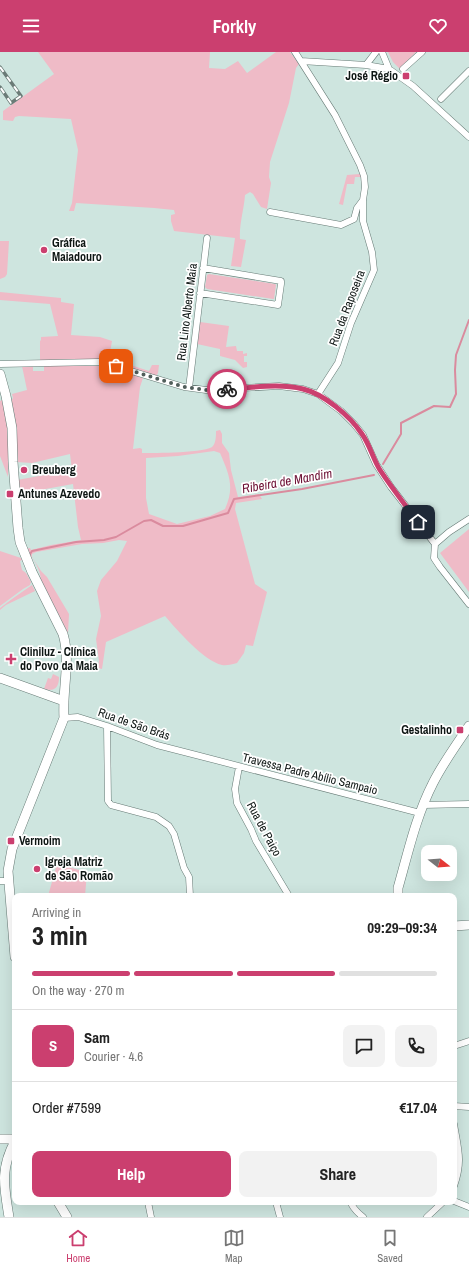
<!DOCTYPE html>
<html lang="en">
<head>
<meta charset="utf-8">
<style>
  body { margin:0; font-family:"Archivo Narrow",sans-serif; background:#f2f2f2; color:#222; height:100vh; display:flex; flex-direction:column; font-size:15px; white-space:nowrap }
  * { box-sizing:border-box; margin:0 }
  p { font-size:13px; color:#767676 }
  .icon { flex:none; width:22px; height:22px; fill:none; stroke:currentColor; stroke-width:2; stroke-linecap:round; stroke-linejoin:round }
  .map { position:relative; flex:1; overflow:hidden }
  .side { position:absolute; left:12px; top:841px; width:445px; height:312px; display:flex; flex-direction:column; background:#fff; border-radius:8px; box-shadow:0 4px 16px #0002 }
  .side>* { flex:none }
  .needle { width:26px; rotate:107deg }
  .fabs { position:absolute; left:421px; top:793px; display:grid; gap:8px }
  .fabs a { display:grid; place-items:center; width:36px; height:36px; border-radius:8px; background:#fff; box-shadow:0 4px 16px #0002; font-size:20px }
  .pin { position:absolute; display:grid; place-items:center; width:34px; height:34px; color:#fff; margin:-17px; border-radius:8px; box-shadow:0 2px 6px #0006 }
  .courier { position:absolute; display:grid; place-items:center; width:40px; height:40px; margin:-20px; border:3px solid #cb3f6f; border-radius:50%; background:#fff; color:#222; box-shadow:0 1px 5px #0007 }
  .summary em { font-style:normal; font-weight:800 }
  .summary div { display:flex; flex-direction:column-reverse }
  .summary { display:flex; align-items:center; justify-content:space-between; height:68px; padding:0 20px }
  h1 { font-size:26px; font-weight:800; line-height:30px }
  .bar { display:grid; grid-template-columns:repeat(4,1fr); gap:6px 4px; align-content:center; height:48px; padding:0 20px }
  .bar i { height:5px; border-radius:3px; background:#e0e0e0 }
  .bar .current { background:#cb3f6f }
  .bar p { grid-column:span 4 }
  .line { display:flex; align-items:center; gap:10px; padding:0 20px; border-top:1px solid #e0e0e0 }
  .line div { flex:1 }
  .round { display:grid; place-items:center; flex:none; width:42px; height:42px; border-radius:8px; background:#f2f2f2 }
  .action { display:flex; gap:8px; margin-top:auto; padding:8px 20px }
  .action a { flex:1; height:46px; border-radius:8px; background:#cb3f6f; color:#fff; font-size:16px; font-weight:800; line-height:46px; text-align:center }
  .action a+a { background:#f2f2f2; color:#222 }
  header { display:flex; justify-content:space-between; align-items:center; height:52px; padding:0 20px; background:#cb3f6f; color:#fff; font-size:18px; font-weight:800 }
  .menu { display:flex; justify-content:space-around; align-items:center; height:56px; border-top:1px solid #e0e0e0; background:#fff; font-size:11px; color:#767676 }
  .menu a { display:grid; justify-items:center; gap:2px }
  .menu .current { color:#cb3f6f }
  .map>svg:first-child { display:block }
</style>
</head>
<body>
<header><svg class="icon" aria-label="menu" viewBox="0 0 24 24"><path d="M4 6h16M4 12h16M4 18h16"/></svg>Forkly<svg class="icon" aria-label="heart" viewBox="0 0 24 24"><path d="M12 20l-8-8c-3-5 5-10 8-4 3-6 11-1 8 4z"/></svg></header>
<div class="map">
<svg width="469" height="1165" viewBox="0 0 469 1165">
  <rect width="100%" height="100%" fill="#cee5df"/>
  <path fill="#efbbc7" fill-rule="evenodd" d="M38,0H210L209,16L225,17L238,9L247,21L276,0H290L299,12L296,16L289,51L270,110L269,125L271,131L267,157L261,155L253,142L250,140L245,143C244,158 239,172 240,187L246,188L241,215L231,214L235,186L174,179L171,169V163L175,162L174,158L154,156L76,151L74,159H69L72,151L78,98L71,67L19,64L15,65L13,69L3,68V59L54,22Z
    M388,0H416L400,17L393,10Z
    M360,122L361,125H355L354,132H347L343,153L339,152L347,123Z
    M0,189H9L7,222L5,225L0,227Z
    M209,222L275,232L276,233L274,247H273L207,237L205,235L207,223Z
    M0,240L61,246V250L74,252L71,283L100,285L112,289L109,306L149,319L152,313H159L158,321L156,324L109,308L103,307L40,308V289L41,288V285L58,284L50,252L0,248Z
    M200,270L229,274L226,295L236,294L237,299H243V302L247,301V304H244V310H247V315L243,316L235,308L220,304V297L197,292Z
    M22,314H33V319H44V314H101L112,316L143,326L140,335L133,397L140,396L142,397V401C153,401 209,401 213,394C216,390 216,384 216,379L220,378L222,382V391L229,401L231,418L238,445L259,442L262,447L236,451L235,457L255,532L267,540L253,594L246,593L244,601L237,611C233,612 226,614 222,613C204,609 177,578 165,564L106,590L102,617L98,616L99,609L96,587L101,564L97,539L101,528L117,509L127,489L119,488L103,491L82,492L36,500L32,502V505L41,519L47,525L69,562L68,581L41,529C41,517 32,504 25,497L30,496L31,498L51,493L81,488L78,475L73,432L18,442L17,428L72,418L70,402L32,411L16,410L11,349L13,346L12,342L27,338ZM214,399L220,401C229,422 235,435 225,457L210,464L177,472L149,462L146,446V406L178,404Z
    M4,347L9,383L8,425L0,404V349Z
    M469,477V540L440,501Z
    M0,499L21,506L22,508L20,509L22,518L26,521L31,530L30,533L23,537L0,554Z
    M32,533L35,539L6,553L0,558V556L12,547Z
    M53,622L59,625C59,635 55,640 44,637L48,626L51,627Z
    M57,812L87,820L85,844H48Z"/>
  <g fill="none" stroke-linecap="round" stroke-linejoin="round">
    <path stroke="#da8b9e" stroke-width="2" d="M383,412L401,382V371L434,354L450,355L456,342L455,318L456,303L469,268
      M30,502L32,499L76,490L104,488L116,485L144,469L151,468L163,474H183L228,461L234,447L302,437L374,423"/>
    <g stroke="#667a75" stroke-width="7">
      <path id="street" d="M295,0L335,63L360,113L364,124L365,135L363,148V169L372,200L374,218L351,271L338,311L318,342
        M382,0L389,17
        M301,9L366,13L389,17L413,34L469,85
        M366,13L376,0
        M403,17L422,0
        M441,47L469,19
        M270,160L341,173L354,167L357,156L363,148
        M200,241L278,253L281,232V229L203,216
        M0,312L98,310L108,312L184,335L206,338L279,334L303,337L318,342L341,359L354,372L363,383L376,412L391,435L435,492
        M189,336L207,186
        M469,467L449,480L435,492L434,506L440,515L469,552
        M64,666L78,665L107,674L157,693L196,703L420,761
        M107,674L108,749L111,753L156,765L169,774L174,782L184,816L189,825L190,844
        M239,715L235,737L237,751L251,777L256,789L289,844
        M423,753L469,752
        M0,829H9
        M454,994L469,989
        M454,1054L469,1055
        M454,1072C458,1097 463,1109 454,1134
        M454,1149L469,1155
        M148,1150L151,1165
        M276,1150L280,1165
        M351,1150C352,1156 358,1161 363,1165
        M427,1165L443,1150"/>
    </g>
    <g stroke="#667a75" stroke-width="10">
      <path id="secondary" d="M0,322L6,344L12,376L13,410L18,476L20,490L32,520L63,582C71,609 62,638 64,666L12,797L8,819L15,905
        M0,626L64,649
        M398,844V836C408,801 416,764 433,731C443,711 457,692 469,674
        M454,874L469,873
        M0,1087H15
        M58,1150L67,1165
        M9,1165C4,1134 0,1117 15,1089"/>
    </g>
    <use href="#street" stroke="#fff" stroke-width="6"/>
    <use href="#secondary" stroke="#fff" stroke-width="9"/>
    <g stroke="#6b7b77" stroke-width="3.5">
      <path id="rail" d="M0,15L21,44L11,51L0,35"/>
    </g>
    <use href="#rail" stroke="#fff" stroke-width="2" stroke-dasharray="6" stroke-linecap="butt"/>
  </g>
  <g fill="none" stroke-linecap="round" stroke-linejoin="round">
    <path stroke="#515e5b" stroke-width="4" stroke-dasharray="0 7.2" d="M116,314L184,335L206,338L227,337"/>
    <path stroke="#cb3f6f" stroke-width="5" d="M227,337C252,336 278,331 303,337C324,342 350,364 362,382C370,393 373,407 380,418C392,436 405,453 418,470"/>
  </g>
  <g fill="#cb3f6f" stroke="#fff" stroke-width="1.5">
    <rect x="402" y="20" width="8" height="8" rx="2"/>
    <circle cx="44" cy="198" r="4"/>
    <circle cx="24" cy="418" r="4"/>
    <rect x="6" y="438" width="8" height="8" rx="2"/>
    <path d="M9 601h4v4h4v4h-4v4h-4v-4h-4v-4h4z"/>
    <rect x="456" y="674" width="8" height="8" rx="2"/>
    <rect x="7" y="785" width="8" height="8" rx="2"/>
    <circle cx="37" cy="817" r="4"/>
  </g>
  <g text-anchor="middle" dominant-baseline="central" stroke-width="3.5" stroke-linejoin="round" paint-order="stroke">
    <g font-size="12" font-weight="bold" fill="#0e1614" stroke="#fff" text-anchor="start">
      <text x="398" y="24" text-anchor="end">José Régio</text>
      <text x="52" y="191">Gráfica<tspan x="52" dy="14">Maiadouro</tspan></text>
      <text x="32" y="418">Breuberg</text>
      <text x="18" y="442">Antunes Azevedo</text>
      <text x="20" y="600">Cliniluz - Clínica<tspan x="20" dy="14">do Povo da Maia</tspan></text>
      <text x="452" y="678" text-anchor="end">Gestalinho</text>
      <text x="19" y="789">Vermoim</text>
      <text x="45" y="810">Igreja Matriz<tspan x="45" dy="14">de São Romão</tspan></text>
    </g>
    <g font-size="12" fill="#0e1614" stroke="#fff">
      <text transform="translate(347 256) rotate(-69)">Rua da Raposeira</text>
      <text transform="translate(187 260) rotate(-83)">Rua Lino Alberto Maia</text>
      <text transform="translate(134 672) rotate(19)">Rua de São Brás</text>
      <text transform="translate(310 722) rotate(14)">Travessa Padre Abílio Sampaio</text>
      <text transform="translate(264 777) rotate(62)">Rua de Paiço</text>
    </g>
    <g font-size="13" font-style="italic" fill="#6d0f34" stroke="#fff">
      <text transform="translate(287 429) rotate(-10)">Ribeira de Mandim</text>
    </g>
  </g>
</svg>
<div class="fabs">
<a><svg class="needle" viewBox="-14 -14 28 28"><path d="M0-13l5 13h-10z" fill="#e53935"/><path d="M0 13l5-13h-10z" fill="#767676"/></svg></a>
</div>
<div class="pin" style="left:116px;top:314px;background:#ea580c"><svg class="icon" aria-label="bag" viewBox="0 0 24 24"><path d="M5 8h14l-1 12H6zM9 8a3 3 0 0 1 6 0"/></svg></div>
<div class="pin" style="left:418px;top:470px;background:#1f2937"><svg class="icon" aria-label="home" viewBox="0 0 24 24"><path d="M3 11l9-7 9 7M6 9v11h12V9"/></svg></div>
<div class="courier" style="left:227px;top:337px"><svg class="icon" aria-label="bike" viewBox="0 0 24 24"><circle cx="6" cy="16" r="4"/><circle cx="18" cy="16" r="4"/><path d="M6 16l4-8h5l3 8M10 8l3 8H6M13 5h3"/></svg></div>
<section class="side">
<div class="summary"><div><h1>3 min</h1><p>Arriving in</p></div><em>09:29–09:34</em></div>
<div class="bar"><i class="current"></i><i class="current"></i><i class="current"></i><i></i><p>On the way · 270 m</p></div>
<div class="line" style="height:72px"><b class="round" style="background:#cb3f6f;color:#fff">S</b><div><b>Sam</b><p>Courier · 4.6</p></div><a class="round"><svg class="icon" aria-label="chat" viewBox="0 0 24 24"><path d="M4 5h16v11H9l-5 4z"/></svg></a><a class="round"><svg class="icon" aria-label="phone" viewBox="0 0 24 24"><path d="M5 4h4l2 5-3 2q2 4 5 5l2-3 5 2v4C11 20 4 13 5 4z"/></svg></a></div>
<div class="line" style="height:52px"><div>Order #7599</div><b>€17.04</b></div>
<div class="action"><a>Help</a><a>Share</a></div>
</section>
</div>
<nav class="menu">
<a class="current"><svg class="icon" aria-label="home" viewBox="0 0 24 24"><path d="M3 11l9-7 9 7M6 9v11h12V9"/></svg>Home</a>
<a><svg class="icon" aria-label="map" viewBox="0 0 24 24"><path d="M3 6l6-2 6 2 6-2v14l-6 2-6-2-6 2zM9 4v14M15 6v14"/></svg>Map</a>
<a><svg class="icon" aria-label="saved" viewBox="0 0 24 24"><path d="M7 4h10v16l-5-4-5 4z"/></svg>Saved</a>
</nav>
</body>
</html>
